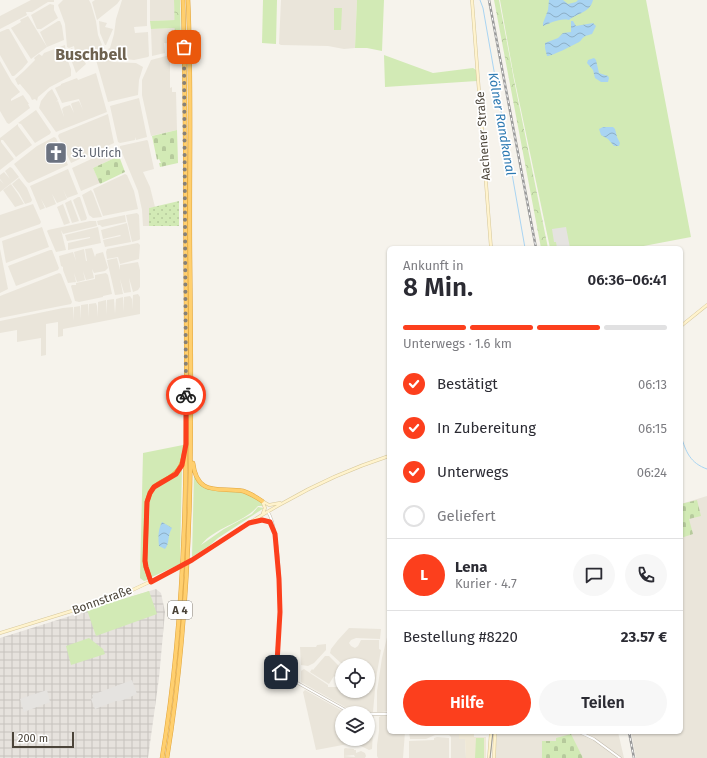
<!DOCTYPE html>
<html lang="de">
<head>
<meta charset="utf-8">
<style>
  body { margin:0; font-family:"Fira Sans",sans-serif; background:#f7f7f7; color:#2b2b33; height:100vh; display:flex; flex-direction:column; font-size:15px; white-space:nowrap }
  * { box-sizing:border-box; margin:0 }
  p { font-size:13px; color:#7c7c81 }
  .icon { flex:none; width:22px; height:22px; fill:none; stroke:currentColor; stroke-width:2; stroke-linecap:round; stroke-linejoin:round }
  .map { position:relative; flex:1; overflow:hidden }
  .details { position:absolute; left:387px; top:246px; width:296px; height:488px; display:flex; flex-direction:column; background:#fff; border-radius:6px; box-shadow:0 1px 3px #0004 }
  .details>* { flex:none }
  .fabs { position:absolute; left:335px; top:658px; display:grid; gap:8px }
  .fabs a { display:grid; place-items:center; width:40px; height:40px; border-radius:50%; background:#fff; box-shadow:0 1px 3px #0004; font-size:20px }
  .scale { position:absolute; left:12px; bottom:10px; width:62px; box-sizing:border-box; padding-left:4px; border:2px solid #4b4439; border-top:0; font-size:11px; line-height:14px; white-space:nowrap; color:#4b4439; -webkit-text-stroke:3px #fff; paint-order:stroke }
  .pin { position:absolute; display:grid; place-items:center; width:34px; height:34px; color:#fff; margin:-17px; border-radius:8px; box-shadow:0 2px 6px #0006 }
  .courier { position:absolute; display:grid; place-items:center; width:40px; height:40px; margin:-20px; border:3px solid #fc3f1d; border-radius:50%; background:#fff; color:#222; box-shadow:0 1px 5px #0007 }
  .overview em { font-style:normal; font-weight:600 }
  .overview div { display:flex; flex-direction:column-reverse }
  .overview { display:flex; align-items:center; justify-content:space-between; height:68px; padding:0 16px }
  h1 { font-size:26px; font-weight:600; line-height:30px }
  .bar { display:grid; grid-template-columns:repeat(4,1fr); gap:6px 4px; align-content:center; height:48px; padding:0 16px }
  .bar i { height:5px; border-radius:3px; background:#e1e1e2 }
  .bar .on { background:#fc3f1d }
  .bar p { grid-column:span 4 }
  .line { display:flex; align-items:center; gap:10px; padding:0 16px; border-top:1px solid #e1e1e2 }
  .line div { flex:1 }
  .round { display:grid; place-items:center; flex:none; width:42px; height:42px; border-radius:21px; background:#f7f7f7 }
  ol { padding:0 16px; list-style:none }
  li { display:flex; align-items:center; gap:12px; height:44px }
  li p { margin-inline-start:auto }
  li .icon { padding:4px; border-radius:50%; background:#fc3f1d; color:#fff; stroke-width:4 }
  li:last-child { color:#7c7c81 }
  li i { width:22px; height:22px; border:2px solid #e1e1e2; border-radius:50% }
  .button { display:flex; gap:8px; margin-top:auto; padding:8px 16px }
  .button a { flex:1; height:46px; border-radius:24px; background:#fc3f1d; color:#fff; font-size:16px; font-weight:600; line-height:46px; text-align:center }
  .button a+a { background:#f7f7f7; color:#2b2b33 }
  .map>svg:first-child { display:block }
</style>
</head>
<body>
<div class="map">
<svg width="707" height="758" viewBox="0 0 707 758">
  <defs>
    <pattern id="industrial-grid" width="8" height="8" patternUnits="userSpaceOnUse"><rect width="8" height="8" fill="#e6e2dd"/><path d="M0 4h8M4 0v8" fill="none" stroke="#c7c3be"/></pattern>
    <pattern id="forest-crowns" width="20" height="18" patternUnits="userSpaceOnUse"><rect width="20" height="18" fill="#d2eab5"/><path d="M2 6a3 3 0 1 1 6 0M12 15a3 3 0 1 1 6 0" fill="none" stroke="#b6ca9c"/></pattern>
    <pattern id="cemetery-stones" width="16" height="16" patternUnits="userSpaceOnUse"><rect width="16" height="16" fill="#d2eab5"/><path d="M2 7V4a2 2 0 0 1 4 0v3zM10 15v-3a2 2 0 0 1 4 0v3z" fill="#b6ca9c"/></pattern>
    <pattern id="garden-dots" width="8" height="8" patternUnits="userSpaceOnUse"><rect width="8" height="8" fill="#d2eab5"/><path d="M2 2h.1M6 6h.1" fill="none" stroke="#b6ca9c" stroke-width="1.8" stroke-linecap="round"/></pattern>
    <pattern id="water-waves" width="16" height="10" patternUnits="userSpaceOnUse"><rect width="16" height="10" fill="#a9d4f2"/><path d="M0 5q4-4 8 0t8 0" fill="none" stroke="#8caec5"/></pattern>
  </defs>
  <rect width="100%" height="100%" fill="#f6f3ec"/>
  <path fill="#eae5da" d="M31,0H54V2H48L32,12H26L27,15L0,29V16Z
    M63,0H89L91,4L96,21L98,35L102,45L96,53L93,56H81L86,64L76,73L68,51L72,48L74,51H75L74,46L69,48L67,47L65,24L58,5Z
    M95,0H120L117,4L97,20L92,2Z
    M122,0H147V26L134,27L135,33L148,32L149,56L148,57L134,60L116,58L108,49L110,48L114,34L116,19Z
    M150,0H174L175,20L150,21Z
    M281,0H357L355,48L344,49L328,46L281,45L279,44Z
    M50,4L54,5V10L58,18L41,29H37L31,15Z
    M28,16L47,47L31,59L11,28L21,22L20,20Z
    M58,21H60L62,26L64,40L47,47L40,32Z
    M99,21L107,23L105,27L113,29L106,45H105L100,33Z
    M175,28V44L164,43L165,53L152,56L151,29Z
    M7,29H9L28,62L22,69L14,76H12L0,55V32Z
    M65,45L66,56L71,69V76L50,87L38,97L37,101L35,99L32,100L30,96L20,84L18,85L15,79L24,71L35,60L34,58L39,54L42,56L44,53Z
    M107,51L109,52L114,62L136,63L143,67L139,80L138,95L108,102L96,60L103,52Z
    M170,55V88L172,87V92H176L177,130L151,136L142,95V80L151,60Z
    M0,61L12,82L20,92L11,99V101L23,95L29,104H28L30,108L9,124L7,123L0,111Z
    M96,73L107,112L56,132L39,108L41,101L48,92L52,89L58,100L56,102L58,101L64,117L62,109L64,107L70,105L74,113L71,104L72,103L79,101L83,110L79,99L62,103L55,88L61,85V84L77,78L78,80Z
    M139,98L147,137L136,140L135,137V140L120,143L118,142L110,106Z
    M36,110L51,132L50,134L35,143L21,124L18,123Z
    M108,114L114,143L71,163L58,136L59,134Z
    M18,124V126L32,145L16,157L3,140H1V142L14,159L0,170V138Z
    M54,137L56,138L68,165L29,183L27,182L14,164L37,146Z
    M147,140L148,141L154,169L143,172L150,187L155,207L149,208V226H143L142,210L138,191L120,148V146Z
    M115,148L119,156L93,168L100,183L81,191L72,168Z
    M10,167L12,168L19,177L0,192V180L4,184L0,179V175L4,172L10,179L5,171Z
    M68,169L78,194L67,198L63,189L67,199L57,203L52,194L56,204L46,208L41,199L45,208L40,210L30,186Z
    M125,174L127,175L134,191L138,209L103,216L93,189Z
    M19,178L27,188L32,200L31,202L25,204L19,193L12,184Z
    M11,184L18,194L24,204L15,207L3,190Z
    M91,190L93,193L102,217L93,218L89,215L82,195Z
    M78,197H80L87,218L86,220L81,221L73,200Z
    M71,200L79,221L72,223L65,203Z
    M33,204L41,222L40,224L0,238V215Z
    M63,204L70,223L64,225L57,207Z
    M137,213L139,215L140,239L139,240L132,242L126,215Z
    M125,215L126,222L102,227L100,225H98L97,221Z
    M90,221H96L97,226L63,234L61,230L66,250L56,252L47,231L48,230Z
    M127,223L131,242L105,247L103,240L121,236L120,235L103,239L101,230Z
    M42,227L49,247L6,263L2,241Z
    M98,227L101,243L68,250V243L90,238V237L67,241L65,235Z
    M138,243L140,245L139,259L120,264L118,257L107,259L106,252L107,249Z
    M92,248L95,257L96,254L103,252L108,268L105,271L94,273L92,269L94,278L86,280L83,271L85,280L77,282L74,273L76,282L68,283L63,270V267L61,266L59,256L73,252L76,261L74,252L84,249L86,261H87L85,249Z
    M0,249L8,289L0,293Z
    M50,250H52L59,268L58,270L16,286L8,266Z
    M117,258L120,270V265L138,262L140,270V287L138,290L133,292L129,278L131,292L124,293L120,279L123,294L115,295L107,260Z
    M59,273L61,274L72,302L71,304L0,318V296Z
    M106,273L108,275L112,294L103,296V297L79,302L75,301L71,286H72L71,285H76V283L95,279V275Z
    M138,294L140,297V314L63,329V336L58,337V322L46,324V355L41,356V338L17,342V330L0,333V321L63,308L73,307V321L74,307L80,306L81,319V305L88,304L89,317V304L96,303L97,306L98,317V302L106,300L107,315V300L114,299L115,314L116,299L123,297L124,312V297L130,296L132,299V310L133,295Z
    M707,496V758H636L631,732H681V504Z
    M349,628L381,629L380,639L356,638L351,640L349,643L351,646L355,648L358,646L361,640H379V649L381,650L376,678L373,712H357L352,711L301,682V671L304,669L328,685V687H342V691H368V665H353L352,664H350V665H343L330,653L331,649L338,640L348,643L338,640Z
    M389,629V711L382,712H377V691L382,658Z
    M326,644V650L314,663L308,666L301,665L300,647H316L317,645Z
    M325,656H329L342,669V686H339V681L334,676L329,684L310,672L312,669L313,670Z
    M305,690L346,713H342V739H368V716H374L372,749L369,750L361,746L348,744L316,750L303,692Z
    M389,715V732H405L403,758H378L377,756V745L379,731V717L381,716Z
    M409,732H459V739H465L466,758H451V737L449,735H435L426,739H410Z
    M497,732H618L624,758H495Z
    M437,737L449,738V758H409V741L434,740V738Z
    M345,748L354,749V750H356V753L361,751L365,753L366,756L365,758H344V756L355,757L354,755L344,756V749Z"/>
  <path fill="url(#industrial-grid)" d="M156,589L161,593L165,612L159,678L148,758H0V638Z"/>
  <path fill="#efe8d6" d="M459,732H474V737H486V758H466L465,739H459Z"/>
  <path fill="#d2eab5" d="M263,0H277L276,44L262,43Z
    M357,0H384L382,51L367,48H355Z
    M500,0H646L691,237L633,248H550L513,72Z
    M334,8H342L341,30H334Z
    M175,20V28L151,29L150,21Z
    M384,55L433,73L473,68L476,70L477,81L385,87Z
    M183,445V455L177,471L152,486L147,497L144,561L148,578L147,580L144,581L140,578L143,453Z
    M182,467L180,564L152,577L150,576L147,565L148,503C153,480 169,485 182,467Z
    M194,474C208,506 241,478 264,506H258C244,523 215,527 201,545L224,529L252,514L258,507L264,508L218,538L209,546L192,557Z
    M149,591L157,614L96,636L87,610Z
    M89,638L103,649L105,654L71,665L66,646Z
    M476,738H484V758H475Z"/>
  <path fill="url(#forest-crowns)" d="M174,0H180L181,45L175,44Z
    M494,0H499L514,80L548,248H541Z"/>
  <path fill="url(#cemetery-stones)" d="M177,130L178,163L160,167L159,163H161L159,159L157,160L152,136Z
    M119,156L125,172L100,184L93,168Z
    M697,500L701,516L689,519L693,534L681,538V504Z
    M571,734L583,758H542V741H556V738Z"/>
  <path fill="url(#garden-dots)" d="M179,201V226H149V208Z"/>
  <path fill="#e5e3e0" d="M566,227L570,248H557L556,242H554L552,229Z
    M132,680L137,694L121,701H116L95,709L91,699L93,698L92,695Z
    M47,690L50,702L24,712L20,699Z"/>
  <path fill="url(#water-waves)" d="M549,0H563L568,4L576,2L578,0H593C590,13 577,13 569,20C559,18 551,23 543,26V23L548,10Z
    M571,21H573L576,26L593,23L596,26L592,34C590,35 586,35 584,37C582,38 581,41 579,42C573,45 553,56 547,56L545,48V43L558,38L563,33L571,32Z
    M594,58L596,60L599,73L608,76L609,78L608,82H601L595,78L593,70L587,63L588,60Z
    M603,127H613L615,129L617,137L620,143L619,146H614L608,139L601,135L599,129Z
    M162,522L172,528C167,536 170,543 165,549L159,546C158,538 158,529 162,522Z"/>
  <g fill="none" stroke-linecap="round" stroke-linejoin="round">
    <path stroke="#a9d4f2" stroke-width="1" d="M480,0L483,8L525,248
      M681,436C686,452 690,463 707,469"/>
    <g stroke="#c2bbae" stroke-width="3">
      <path id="tertiary" d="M268,512C280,531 281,601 279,626C279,637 275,655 278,665C279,671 283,674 287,677L351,713
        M250,523L265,520L270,522L273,528
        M368,714H389
        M579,732L594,739L620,758"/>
    </g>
    <g stroke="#d6c79b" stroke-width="3.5">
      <path id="secondary" d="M472,0L491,248
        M681,326L707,305
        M262,501L269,505L280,503
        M263,513L265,508L263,503
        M192,560C222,541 251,520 283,503C316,484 352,468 389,456
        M0,633L104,601L124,594L179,568
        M489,758L491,732
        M494,758L495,732"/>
    </g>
    <g stroke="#e0a43c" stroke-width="4.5">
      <path id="motorway" d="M193,463C197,497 219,487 243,491C250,493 256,497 262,501
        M151,582L146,567L145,561L147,502C149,496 150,491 154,487C157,484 161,482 165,480C177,474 182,467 184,454
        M162,758C188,604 187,449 186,294C185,196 186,98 183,0
        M167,758C194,593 192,426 190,259C189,173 192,86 188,0"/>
    </g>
    <use href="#tertiary" stroke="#fff" stroke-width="2"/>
    <use href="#secondary" stroke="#fff3cd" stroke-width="2.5"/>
    <use href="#motorway" stroke="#ffcf6e" stroke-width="3.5"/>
    <path stroke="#9a9a9a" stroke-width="1" d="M490,758L493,732"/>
    <g stroke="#9a9a9a" stroke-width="2.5">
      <path id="rail" d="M489,0L536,248
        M629,732L634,758"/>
    </g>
    <use href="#rail" stroke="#fff" stroke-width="1" stroke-dasharray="3" stroke-linecap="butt"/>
    <g stroke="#d6c79b" stroke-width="3.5" stroke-linecap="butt">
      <path id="secondary-bridge" d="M179,568L192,560"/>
    </g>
    <use href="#secondary-bridge" stroke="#fff3cd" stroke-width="2.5"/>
  </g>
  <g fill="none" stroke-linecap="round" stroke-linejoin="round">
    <path stroke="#878178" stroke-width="4" stroke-dasharray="0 7.2" d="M184,47L186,395"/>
    <path stroke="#fc3f1d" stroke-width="5" d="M186,395V444L182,465L176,474L154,487L150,493L147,502L145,561L146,567L151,582L192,560L249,523L262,520L270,522L275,534L279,579L280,612L277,663L281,672"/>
  </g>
  <defs>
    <g id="church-square" transform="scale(1.15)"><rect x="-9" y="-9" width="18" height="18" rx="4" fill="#6b7280" stroke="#fff"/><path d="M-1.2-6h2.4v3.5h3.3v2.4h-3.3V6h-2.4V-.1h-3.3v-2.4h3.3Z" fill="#fff"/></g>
  </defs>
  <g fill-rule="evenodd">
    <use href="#church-square" x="56" y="153"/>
  </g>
  <g text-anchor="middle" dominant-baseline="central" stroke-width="3.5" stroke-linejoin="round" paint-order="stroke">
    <rect fill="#fff" stroke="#817c74" stroke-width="1" x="168" y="601" width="24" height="18" rx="3"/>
    <g font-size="11" font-weight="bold" fill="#4b4439">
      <text x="180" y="610">A 4</text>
    </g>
    <g font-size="12" fill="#4b4439" stroke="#fff">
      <text transform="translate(483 136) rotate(-94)">Aachener Straße</text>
      <text transform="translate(102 600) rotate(-20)">Bonnstraße</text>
    </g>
    <g font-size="12" fill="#5b616d" stroke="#fff" text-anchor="start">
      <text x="72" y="153">St. Ulrich</text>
    </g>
    <g font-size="13" font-style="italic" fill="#2e7ab2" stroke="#fff">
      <text transform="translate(502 124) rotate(80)">Kölner Randkanal</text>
    </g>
    <g font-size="16" font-weight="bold" fill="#6e6250" stroke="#fff">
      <text x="91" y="54">Buschbell</text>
    </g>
  </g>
</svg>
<div class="fabs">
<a><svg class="icon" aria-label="locate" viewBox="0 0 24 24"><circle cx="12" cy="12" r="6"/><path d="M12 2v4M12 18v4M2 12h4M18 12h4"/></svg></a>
<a><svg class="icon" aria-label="layers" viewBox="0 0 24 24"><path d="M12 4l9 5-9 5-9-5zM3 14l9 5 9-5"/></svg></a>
</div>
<div class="scale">200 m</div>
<div class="pin" style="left:184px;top:47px;background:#ea580c"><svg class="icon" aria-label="bag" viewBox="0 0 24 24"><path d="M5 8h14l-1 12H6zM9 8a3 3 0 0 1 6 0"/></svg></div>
<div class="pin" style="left:281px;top:672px;background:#1f2937"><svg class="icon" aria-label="home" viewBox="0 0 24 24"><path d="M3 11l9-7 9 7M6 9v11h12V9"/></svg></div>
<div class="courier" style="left:186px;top:395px"><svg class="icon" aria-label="bike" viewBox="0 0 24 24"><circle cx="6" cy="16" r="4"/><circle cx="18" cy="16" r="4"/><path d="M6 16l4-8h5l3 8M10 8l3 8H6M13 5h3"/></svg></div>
<section class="details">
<div class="overview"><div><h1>8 Min.</h1><p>Ankunft in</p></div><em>06:36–06:41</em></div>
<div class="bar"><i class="on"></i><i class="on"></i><i class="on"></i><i></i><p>Unterwegs · 1.6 km</p></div>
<ol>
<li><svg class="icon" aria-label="check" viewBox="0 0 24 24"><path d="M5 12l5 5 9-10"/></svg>Bestätigt<p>06:13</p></li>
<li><svg class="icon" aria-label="check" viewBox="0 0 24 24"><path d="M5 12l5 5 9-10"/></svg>In Zubereitung<p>06:15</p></li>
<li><svg class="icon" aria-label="check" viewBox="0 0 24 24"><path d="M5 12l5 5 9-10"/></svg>Unterwegs<p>06:24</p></li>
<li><i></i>Geliefert</li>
</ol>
<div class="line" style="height:72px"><b class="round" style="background:#fc3f1d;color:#fff">L</b><div><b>Lena</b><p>Kurier · 4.7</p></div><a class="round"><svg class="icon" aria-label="chat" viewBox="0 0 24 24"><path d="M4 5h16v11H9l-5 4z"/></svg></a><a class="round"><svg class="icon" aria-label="phone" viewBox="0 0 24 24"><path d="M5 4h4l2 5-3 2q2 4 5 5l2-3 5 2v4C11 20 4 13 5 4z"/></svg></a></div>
<div class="line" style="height:52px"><div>Bestellung #8220</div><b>23.57 €</b></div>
<div class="button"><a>Hilfe</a><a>Teilen</a></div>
</section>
</div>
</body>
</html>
